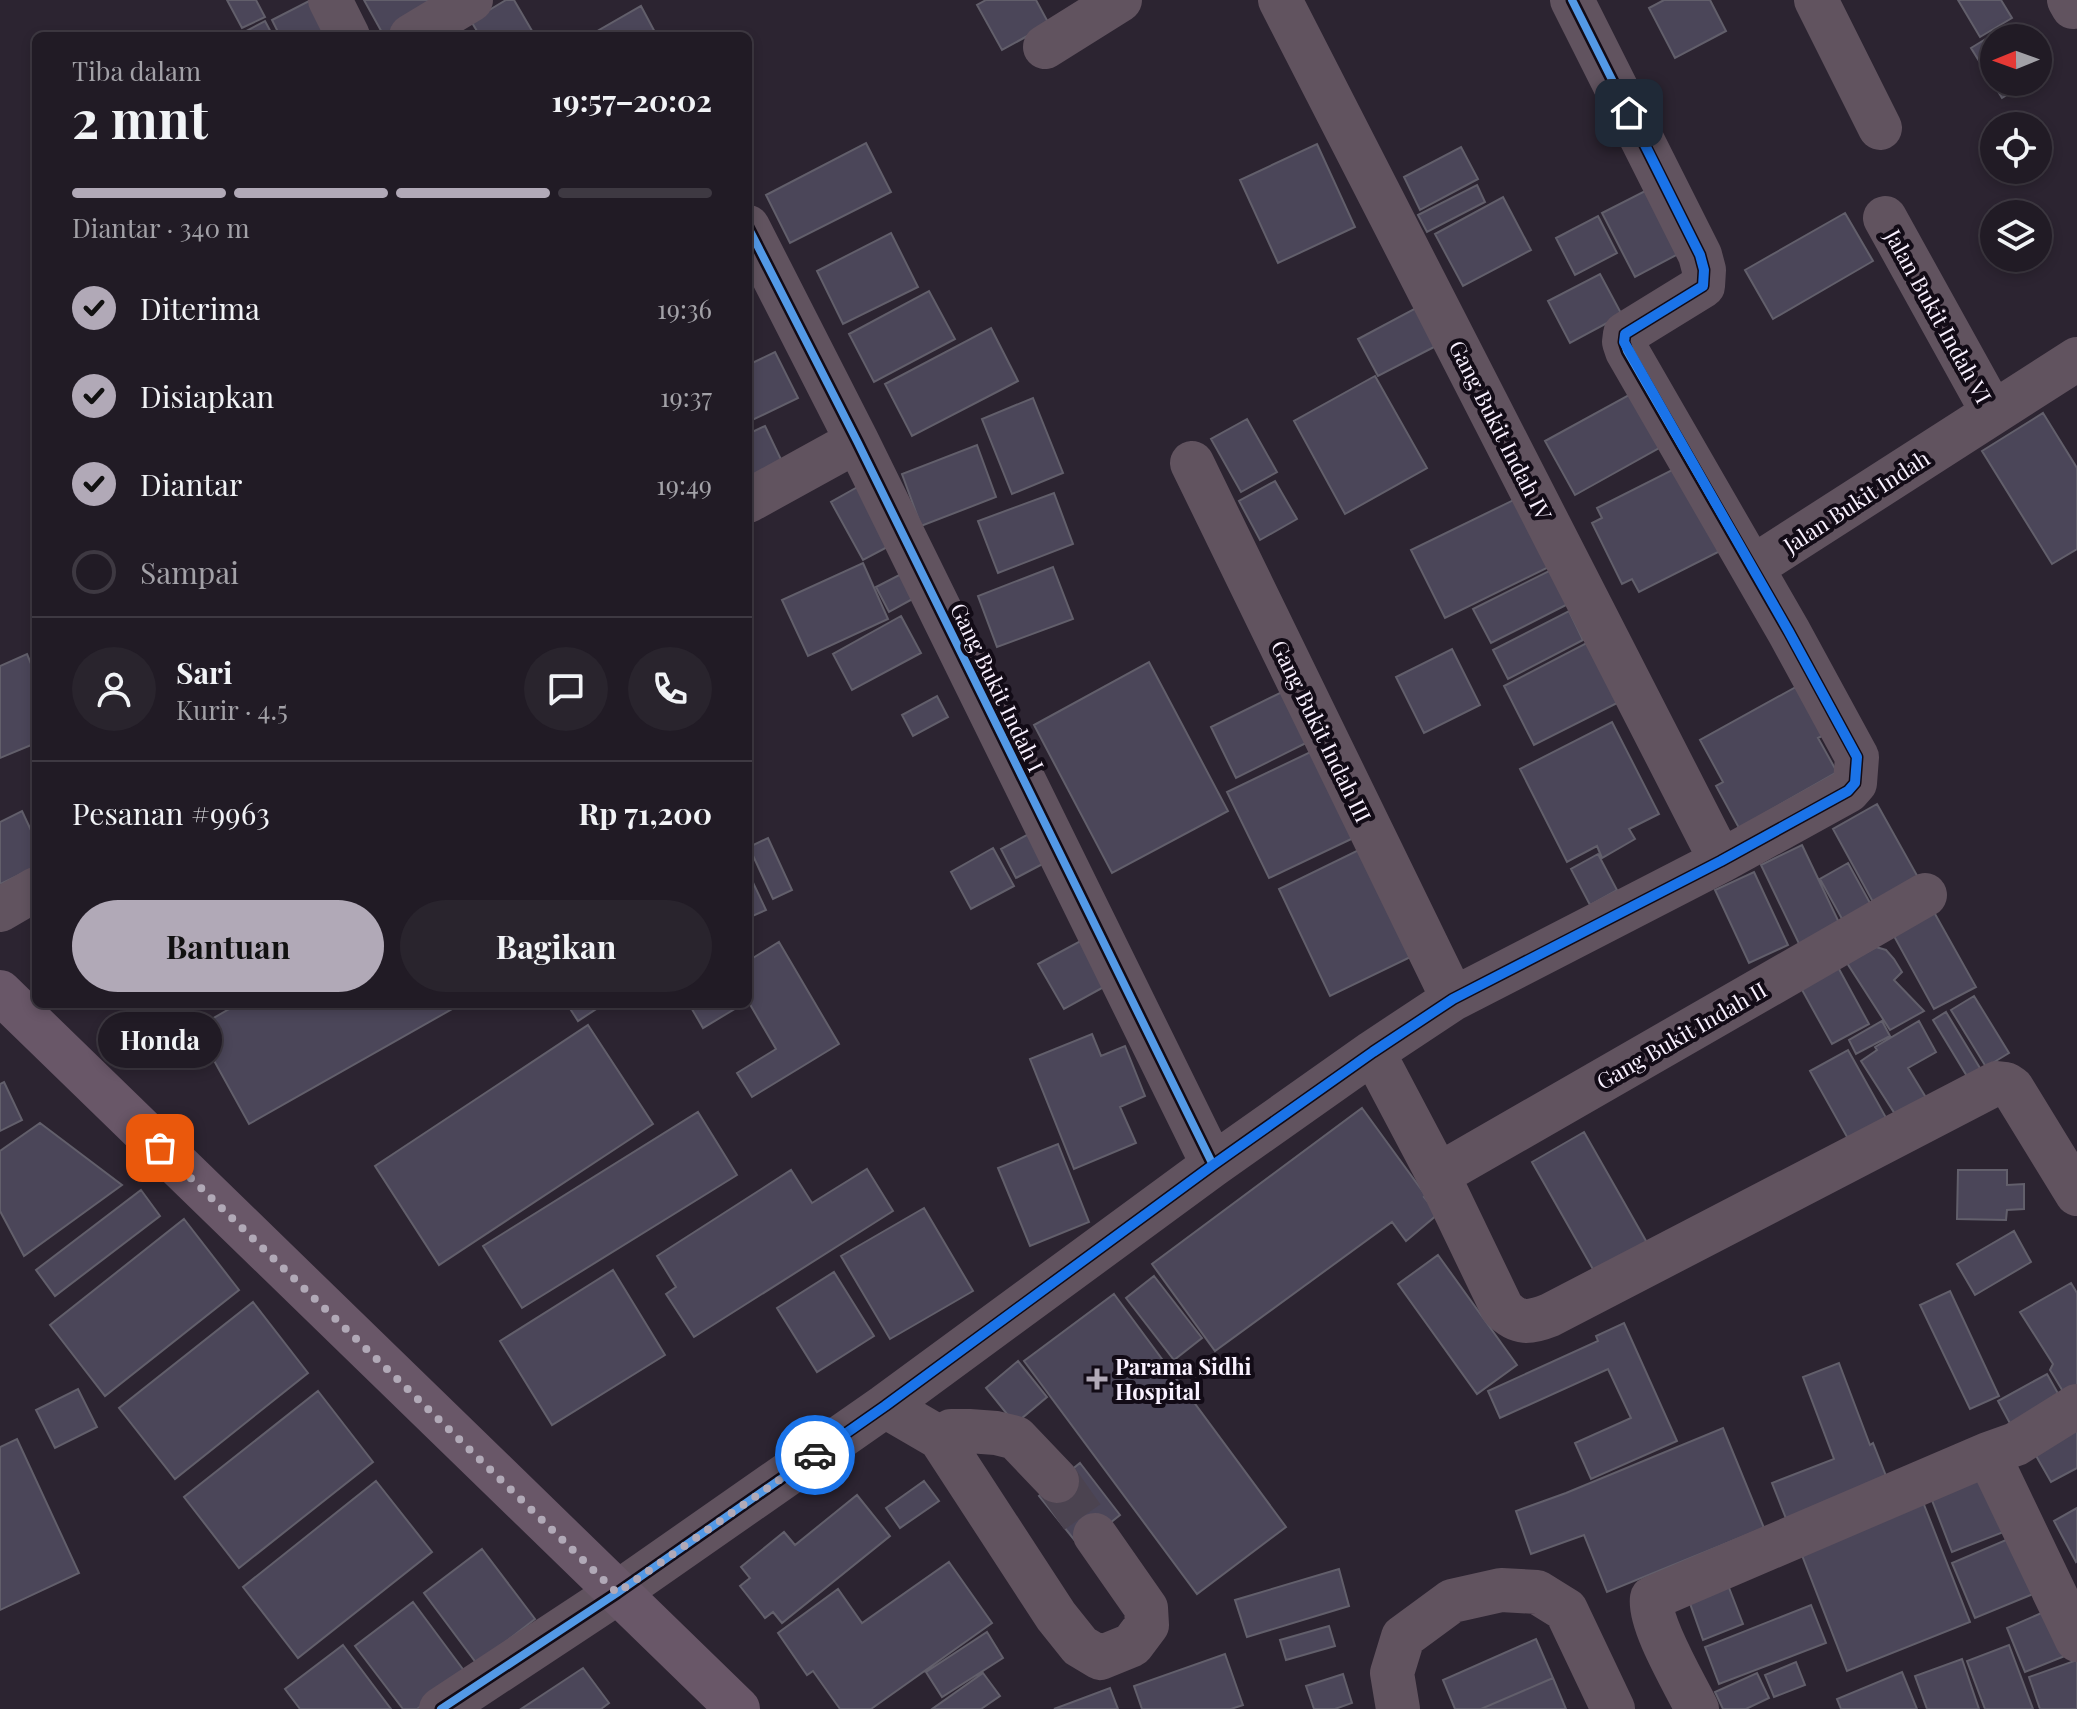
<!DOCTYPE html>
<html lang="id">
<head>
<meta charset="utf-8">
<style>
  body { margin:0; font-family:"Playfair Display",serif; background:#29242d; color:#f1f3f6; height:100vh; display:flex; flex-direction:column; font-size:30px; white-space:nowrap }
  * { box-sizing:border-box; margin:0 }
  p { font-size:26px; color:#a2a1a7 }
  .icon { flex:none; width:44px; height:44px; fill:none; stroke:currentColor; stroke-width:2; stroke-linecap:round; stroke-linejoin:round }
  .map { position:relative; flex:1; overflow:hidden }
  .sheet { position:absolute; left:32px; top:32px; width:720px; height:976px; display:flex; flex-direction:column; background:#211b25; border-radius:12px; box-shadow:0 4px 12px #0003,0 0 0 2px #3e3942 }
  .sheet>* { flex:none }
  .needle { width:52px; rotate:269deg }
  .fabs { position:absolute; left:1980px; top:24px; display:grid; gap:16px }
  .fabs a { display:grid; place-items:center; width:72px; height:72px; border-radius:50%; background:#211b25; box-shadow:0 4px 12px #0003,0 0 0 2px #3e3942; font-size:40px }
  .pin { position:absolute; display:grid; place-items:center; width:68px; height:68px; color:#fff; margin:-34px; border-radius:16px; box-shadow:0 4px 12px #0006 }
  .courier { position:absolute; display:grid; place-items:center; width:80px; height:80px; margin:-40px; border:6px solid #1a73e8; border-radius:50%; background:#fff; color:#222; box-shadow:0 2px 10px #0007 }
  .bubble { position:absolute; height:56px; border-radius:28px; background:#211b25; box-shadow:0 4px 12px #0003,0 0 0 2px #3e3942; font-size:26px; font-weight:700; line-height:56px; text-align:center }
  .overview em { font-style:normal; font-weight:700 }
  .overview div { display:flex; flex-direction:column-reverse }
  .overview { display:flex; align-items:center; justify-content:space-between; height:136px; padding:0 40px }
  h1 { font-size:52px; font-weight:700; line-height:60px }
  .bar { display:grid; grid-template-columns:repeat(4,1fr); gap:12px 8px; align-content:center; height:96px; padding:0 40px }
  .bar i { height:10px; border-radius:6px; background:#3e3942 }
  .bar .current { background:#b1a9b7 }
  .bar p { grid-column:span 4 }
  .line { display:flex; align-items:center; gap:20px; padding:0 40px; border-top:2px solid #3e3942 }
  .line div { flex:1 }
  .round { display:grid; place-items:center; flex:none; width:84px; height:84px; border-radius:42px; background:#29242d }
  ol { padding:0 40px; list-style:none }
  li { display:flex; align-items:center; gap:24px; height:88px }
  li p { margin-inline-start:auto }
  li .icon { padding:8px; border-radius:50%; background:#b1a9b7; color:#111; stroke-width:4 }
  li:last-child { color:#a2a1a7 }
  li i { width:44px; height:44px; border:4px solid #3e3942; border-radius:50% }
  .action { display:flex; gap:16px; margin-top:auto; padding:16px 40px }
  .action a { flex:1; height:92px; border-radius:48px; background:#b1a9b7; color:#111; font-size:32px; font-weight:700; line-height:92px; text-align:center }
  .action a+a { background:#29242d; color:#f1f3f6 }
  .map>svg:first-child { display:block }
</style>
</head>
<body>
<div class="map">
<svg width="2077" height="1709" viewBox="0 0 2077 1709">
  <rect width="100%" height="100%" fill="#2c2431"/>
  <path fill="#4b4659" stroke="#625f6b" stroke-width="2" d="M227,0H256L265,17L242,28Z
    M311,0L332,36H280L272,20Z
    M364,0H455L391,36H384Z
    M506,0H514L535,36H480L471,21Z
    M986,0H1036L1049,24L1002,50L977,5Z
    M1664,0H1710L1726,31L1675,58L1649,8Z
    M1958,0H2001L2012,18L1980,37Z
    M641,6L657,36H595L594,33Z
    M265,21L273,36H237Z
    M2002,29L2008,38H1994V82H2028L2002,98L1971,48Z
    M866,143L891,192L790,243L766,195Z
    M1317,144L1355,227L1278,263L1240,180Z
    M1461,147L1478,179L1420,210L1404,177Z
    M1477,185L1485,202L1427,232L1418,215Z
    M1647,190L1680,253L1635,277L1602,213Z
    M1503,197L1531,250L1463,286L1435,234Z
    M1845,213L1873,261L1773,319L1745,270Z
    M1598,216L1617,253L1575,275L1556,238Z
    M891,233L918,287L843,324L817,271Z
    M1600,274L1622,315L1570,343L1548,301Z
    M929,291L955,339L874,382L849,334Z
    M1416,308L1436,346L1378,376L1358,339Z
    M991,328L1018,381L912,436L885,384Z
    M775,352L798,398L748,422V365Z
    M1375,376L1427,468L1345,514L1294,421Z
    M1638,390L1668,443L1575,495L1545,441Z
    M1033,398L1063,473L1012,494L982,419Z
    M2043,413L2077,468V549L2052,564L1982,451Z
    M1247,419L1277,472L1241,492L1211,439Z
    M765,426L787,472L748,491V434Z
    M977,445L996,497L921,526L902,474Z
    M1682,465L1724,549L1639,592L1632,579L1622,584L1592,523L1602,518L1597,508Z
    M1275,481L1297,519L1260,540L1239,501Z
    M861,485L893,544L863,560L831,502Z
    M1054,493L1073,544L998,573L978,521Z
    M1526,494L1559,562L1445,618L1411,550Z
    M863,563L888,619L808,656L782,600Z
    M1053,567L1073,619L997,647L978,596Z
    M1551,570L1568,604L1491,643L1473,609Z
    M905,572L918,596L889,612L876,587Z
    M1569,611L1583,640L1508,679L1493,650Z
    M901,616L921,653L852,690L833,654Z
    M1600,636L1631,696L1534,745L1504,686Z
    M1452,649L1480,705L1424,733L1396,677Z
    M27,654L36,676V743L0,758V666Z
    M1149,662L1228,811L1112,873L1034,725Z
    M1803,683L1830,732L1818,738L1837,772L1739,828L1716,786L1723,782L1700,740Z
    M1282,692L1306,743L1236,778L1211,727Z
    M937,696L948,717L913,736L902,715Z
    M1612,722L1659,814L1629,829L1635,839L1602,858L1597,846L1567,862L1520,769Z
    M1323,746L1364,833L1269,878L1227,792Z
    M1877,804L1924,888L1879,913L1833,829Z
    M22,811L36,841V867L0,884V822Z
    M1036,830L1052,859L1016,878L1001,849Z
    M768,838L792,890L773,899L749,847Z
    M1375,842L1427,949L1330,996L1279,889Z
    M1802,845L1844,933L1803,952L1761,865Z
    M993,848L1014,886L971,909L951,872Z
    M1598,854L1617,890L1590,905L1571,869Z
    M1848,863L1875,912L1847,928L1820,879Z
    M748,872L766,910L748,918Z
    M1754,872L1788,945L1749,963L1715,890Z
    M1930,905L1976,987L1934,1009L1889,927Z
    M1086,938L1111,983L1064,1009L1038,964Z
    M779,942L839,1044L752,1097L737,1073L776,1049L748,1001V961Z
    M1876,947L1886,950L1894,959L1902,972L1894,980L1924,1011L1890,1030L1847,963Z
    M1833,958L1869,1024L1832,1044L1796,979Z
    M1974,996L2009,1053L1986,1067L1951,1010Z
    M238,1004H461L249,1124L196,1028Z
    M567,1004H604L578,1021Z
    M689,1004H743L703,1028Z
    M1946,1012L1986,1078L1973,1086L1933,1020Z
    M1882,1021L1890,1036L1856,1054L1849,1040Z
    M1919,1021L1936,1052L1908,1068L1933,1109L1904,1128L1861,1061L1877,1050L1875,1047Z
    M588,1025L653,1124L439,1265L375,1166Z
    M1092,1034L1101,1056L1125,1046L1145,1096L1120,1107L1136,1143L1074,1169L1030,1059Z
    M1848,1050L1889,1123L1851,1144L1810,1071Z
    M4,1082L22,1120L0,1131V1084Z
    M1362,1108L1426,1196L1424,1197L1438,1214L1406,1241L1392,1222L1215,1351L1152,1264Z
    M698,1112L737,1175L522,1308L483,1246Z
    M40,1123L122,1185L24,1256L0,1211V1151Z
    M1584,1132L1650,1248L1598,1278L1532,1162Z
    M1058,1144L1089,1222L1030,1246L998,1168Z
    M867,1169L893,1211L694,1337L666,1294L676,1287L657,1256L791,1170L812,1203Z
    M1958,1170H2007V1185L2024,1184V1209L2007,1210L2006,1220L1957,1219Z
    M141,1190L160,1216L55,1296L36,1270Z
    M924,1208L973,1291L890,1339L841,1256Z
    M184,1219L239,1290L105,1396L50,1325Z
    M2014,1231L2031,1262L1975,1295L1957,1264Z
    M1438,1255L1517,1365L1477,1394L1398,1284Z
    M613,1270L665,1355L552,1425L500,1341Z
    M834,1272L874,1336L817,1372L777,1308Z
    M1154,1276L1202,1338L1174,1360L1126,1298Z
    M2071,1283L2077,1293V1399L2070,1403L2050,1370L2053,1364L2020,1312Z
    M1950,1291L1999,1396L1970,1409L1920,1305Z
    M1114,1294L1286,1527L1197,1594L1024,1361Z
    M253,1302L308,1373L175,1479L119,1408Z
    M1624,1323L1677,1441L1591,1479L1575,1443L1631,1418L1608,1369L1500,1418L1488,1391L1598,1341L1596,1336Z
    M1018,1361L1047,1397L1015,1424L986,1388Z
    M1839,1363L1870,1445L1873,1443L1888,1481L1787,1521L1772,1483L1834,1459L1803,1377Z
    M2047,1374L2064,1404L2014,1431L1998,1401Z
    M78,1389L97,1427L55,1448L36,1410Z
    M318,1391L373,1462L239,1568L184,1497Z
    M2077,1422V1468L2051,1482L2031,1447Z
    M1723,1428L1764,1528L1607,1592L1584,1535L1531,1554L1516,1511L1566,1493Z
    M17,1439L79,1573L0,1610V1447Z
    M1080,1463L1120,1515L1080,1547L1039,1496Z
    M1991,1466L2014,1528L1952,1552L1928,1490Z
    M376,1481L432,1552L298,1658L243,1587Z
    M924,1481L939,1501L900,1528L886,1508Z
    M857,1495L890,1536L782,1623L773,1612L765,1618L740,1586L750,1578L741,1567L784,1532L795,1545Z
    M1921,1497L1970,1622L1847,1671L1798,1545Z
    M2077,1508V1561L2076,1562L2054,1521Z
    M2020,1534L2043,1590L1975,1618L1952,1563Z
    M482,1549L535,1619L477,1664L424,1593Z
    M949,1562L992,1623L871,1709H840L813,1671L807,1675L778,1633L838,1589L862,1623Z
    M1339,1569L1349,1606L1247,1637L1235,1600Z
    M1726,1580L1743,1624L1703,1640L1687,1595Z
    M413,1602L465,1672L417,1709H403L355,1646Z
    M1811,1605L1826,1643L1719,1684L1705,1647Z
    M2046,1611L2065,1656L2025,1672L2007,1628Z
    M1329,1626L1335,1646L1286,1660L1280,1640Z
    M987,1632L1003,1658L942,1697L926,1672Z
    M1536,1639L1553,1678L1481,1709H1455L1443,1680Z
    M343,1645L391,1709H300L285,1689Z
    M2009,1645L2033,1709H1985L1967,1661Z
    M1225,1654L1243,1705L1231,1709H1142L1134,1686Z
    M1962,1659L1979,1709H1927L1915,1676Z
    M2077,1660V1709H2040L2029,1677Z
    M1796,1662L1805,1685L1774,1697L1765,1675Z
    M583,1668L609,1703L601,1709H521Z
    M1902,1672L1917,1709H1841L1837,1699Z
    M983,1673L1000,1696L981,1709H932Z
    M1757,1673L1769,1698L1746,1709H1723L1715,1692Z
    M1343,1674L1352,1703L1335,1709H1314L1306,1686Z
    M1553,1678L1566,1709H1481Z
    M1110,1688L1118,1709H1054Z"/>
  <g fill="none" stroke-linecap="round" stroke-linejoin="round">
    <path stroke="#4b4350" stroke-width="44" stroke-dasharray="44 22" stroke-linecap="butt" d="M1057,1481L1095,1535"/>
    <path stroke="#61535f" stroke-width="44" d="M330,0L348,36
      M1280,0L1721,861
      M1816,0L1880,128
      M2069,0L2073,7
      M411,36L471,0
      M1045,47L1120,0
      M1885,218L1993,413
      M748,227L857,441L1213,1165
      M1192,463L1453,999
      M748,501L857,441
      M1753,567L2077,359
      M0,910L36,889
      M1373,1052L1438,1175L1502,1308C1518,1325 1530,1323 1550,1315L1997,1083L2006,1084L2012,1088L2077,1194
      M1438,1175L1925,895
      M885,1406L940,1438L1056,1616L1080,1646L1100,1658L1132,1645L1147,1625L1146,1608L1095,1535
      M940,1438L951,1431H969L996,1433L1016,1438L1057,1481
      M1988,1454L2077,1640
      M441,1709L617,1593L885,1406L1213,1165L1373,1052L1453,999L1721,861L1848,791L1855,783L1857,757L1789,632L1627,351L1624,342L1625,334L1703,286L1704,270L1700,255L1572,0
      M1398,1709L1392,1673L1403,1637L1452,1601L1501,1590L1537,1592L1566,1610L1613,1709
      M1697,1709C1685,1684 1648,1623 1652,1598L1988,1454L2016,1444L2077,1406"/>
    <path stroke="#695768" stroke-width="44" d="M0,992L738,1709"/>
    <g stroke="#120b16" stroke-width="13">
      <path id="cycleway" d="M748,227L857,441L1213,1165
        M441,1709L617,1593L885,1406L1213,1165L1373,1052L1453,999L1721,861L1848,791L1855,783L1857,757L1789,632L1627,351L1624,342L1625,334L1703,286L1704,270L1700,255L1572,0"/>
    </g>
    <use href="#cycleway" stroke="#5399e6" stroke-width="8"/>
  </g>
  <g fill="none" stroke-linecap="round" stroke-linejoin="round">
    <path stroke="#b1a9b7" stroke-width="8" stroke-dasharray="0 14.4" d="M160,1148L617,1593L815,1455"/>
    <path stroke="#1a73e8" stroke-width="10" d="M815,1455L885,1406L1213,1165L1373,1052L1453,999L1721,861L1848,791L1855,783L1857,757L1789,632L1624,342L1625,334L1703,286L1704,270L1700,255L1629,113"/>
  </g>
  <path fill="#b1a9b7" stroke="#120b16" stroke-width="3" d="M1093 1367h8v8h8v8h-8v8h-8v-8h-8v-8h8z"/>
  <g text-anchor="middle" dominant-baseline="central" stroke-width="8" stroke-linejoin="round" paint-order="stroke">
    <g font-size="22" fill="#f9f1ff" stroke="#120b16">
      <text transform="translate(1939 316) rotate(61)">Jalan Bukit Indah VI</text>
      <text transform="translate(1501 430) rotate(63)">Gang Bukit Indah IV</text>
      <text transform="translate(1856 501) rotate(-33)">Jalan Bukit Indah</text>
      <text transform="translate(998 687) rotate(64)">Gang Bukit Indah I</text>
      <text transform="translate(1322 731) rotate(64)">Gang Bukit Indah III</text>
      <text transform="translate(1681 1035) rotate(-30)">Gang Bukit Indah II</text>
    </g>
    <g font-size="22" font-weight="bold" fill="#f9f1ff" stroke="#120b16" text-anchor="start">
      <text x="1115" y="1366">Parama Sidhi<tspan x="1115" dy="25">Hospital</tspan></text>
    </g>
  </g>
</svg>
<div class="fabs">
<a><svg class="needle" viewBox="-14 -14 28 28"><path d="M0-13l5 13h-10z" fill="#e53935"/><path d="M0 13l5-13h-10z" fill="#a2a1a7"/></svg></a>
<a><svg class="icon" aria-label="locate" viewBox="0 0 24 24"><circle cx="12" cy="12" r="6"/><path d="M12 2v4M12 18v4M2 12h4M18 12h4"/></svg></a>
<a><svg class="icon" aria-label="layers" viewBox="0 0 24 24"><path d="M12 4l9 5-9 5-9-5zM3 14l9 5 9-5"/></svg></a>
</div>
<div class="pin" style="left:160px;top:1148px;background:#ea580c"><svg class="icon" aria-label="bag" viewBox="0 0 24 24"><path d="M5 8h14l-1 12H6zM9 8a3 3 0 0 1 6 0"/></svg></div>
<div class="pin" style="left:1629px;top:113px;background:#1f2937"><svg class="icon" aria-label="home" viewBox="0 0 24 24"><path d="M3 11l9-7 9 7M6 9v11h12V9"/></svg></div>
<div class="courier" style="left:815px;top:1455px"><svg class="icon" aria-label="car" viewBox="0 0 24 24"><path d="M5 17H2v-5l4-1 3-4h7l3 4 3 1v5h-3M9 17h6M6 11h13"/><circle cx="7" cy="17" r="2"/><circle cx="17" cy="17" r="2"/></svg></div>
<div class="bubble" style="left:98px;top:1012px;width:124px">Honda</div>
<section class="sheet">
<div class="overview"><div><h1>2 mnt</h1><p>Tiba dalam</p></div><em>19:57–20:02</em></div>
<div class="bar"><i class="current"></i><i class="current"></i><i class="current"></i><i></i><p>Diantar · 340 m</p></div>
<ol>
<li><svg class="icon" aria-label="check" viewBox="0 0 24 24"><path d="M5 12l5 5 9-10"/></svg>Diterima<p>19:36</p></li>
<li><svg class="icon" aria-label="check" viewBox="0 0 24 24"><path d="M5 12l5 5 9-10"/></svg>Disiapkan<p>19:37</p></li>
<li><svg class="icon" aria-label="check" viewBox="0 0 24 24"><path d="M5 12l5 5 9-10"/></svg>Diantar<p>19:49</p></li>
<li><i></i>Sampai</li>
</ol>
<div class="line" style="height:144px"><a class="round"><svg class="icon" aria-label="person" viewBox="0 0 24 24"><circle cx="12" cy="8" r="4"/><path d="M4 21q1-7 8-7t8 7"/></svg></a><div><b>Sari</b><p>Kurir · 4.5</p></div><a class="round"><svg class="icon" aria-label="chat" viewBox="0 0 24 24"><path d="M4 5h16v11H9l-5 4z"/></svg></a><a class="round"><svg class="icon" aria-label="phone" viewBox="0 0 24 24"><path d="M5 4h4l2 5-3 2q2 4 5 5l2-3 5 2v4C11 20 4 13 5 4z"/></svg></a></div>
<div class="line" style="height:104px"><div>Pesanan #9963</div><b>Rp 71,200</b></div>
<div class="action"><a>Bantuan</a><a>Bagikan</a></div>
</section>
</div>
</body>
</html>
